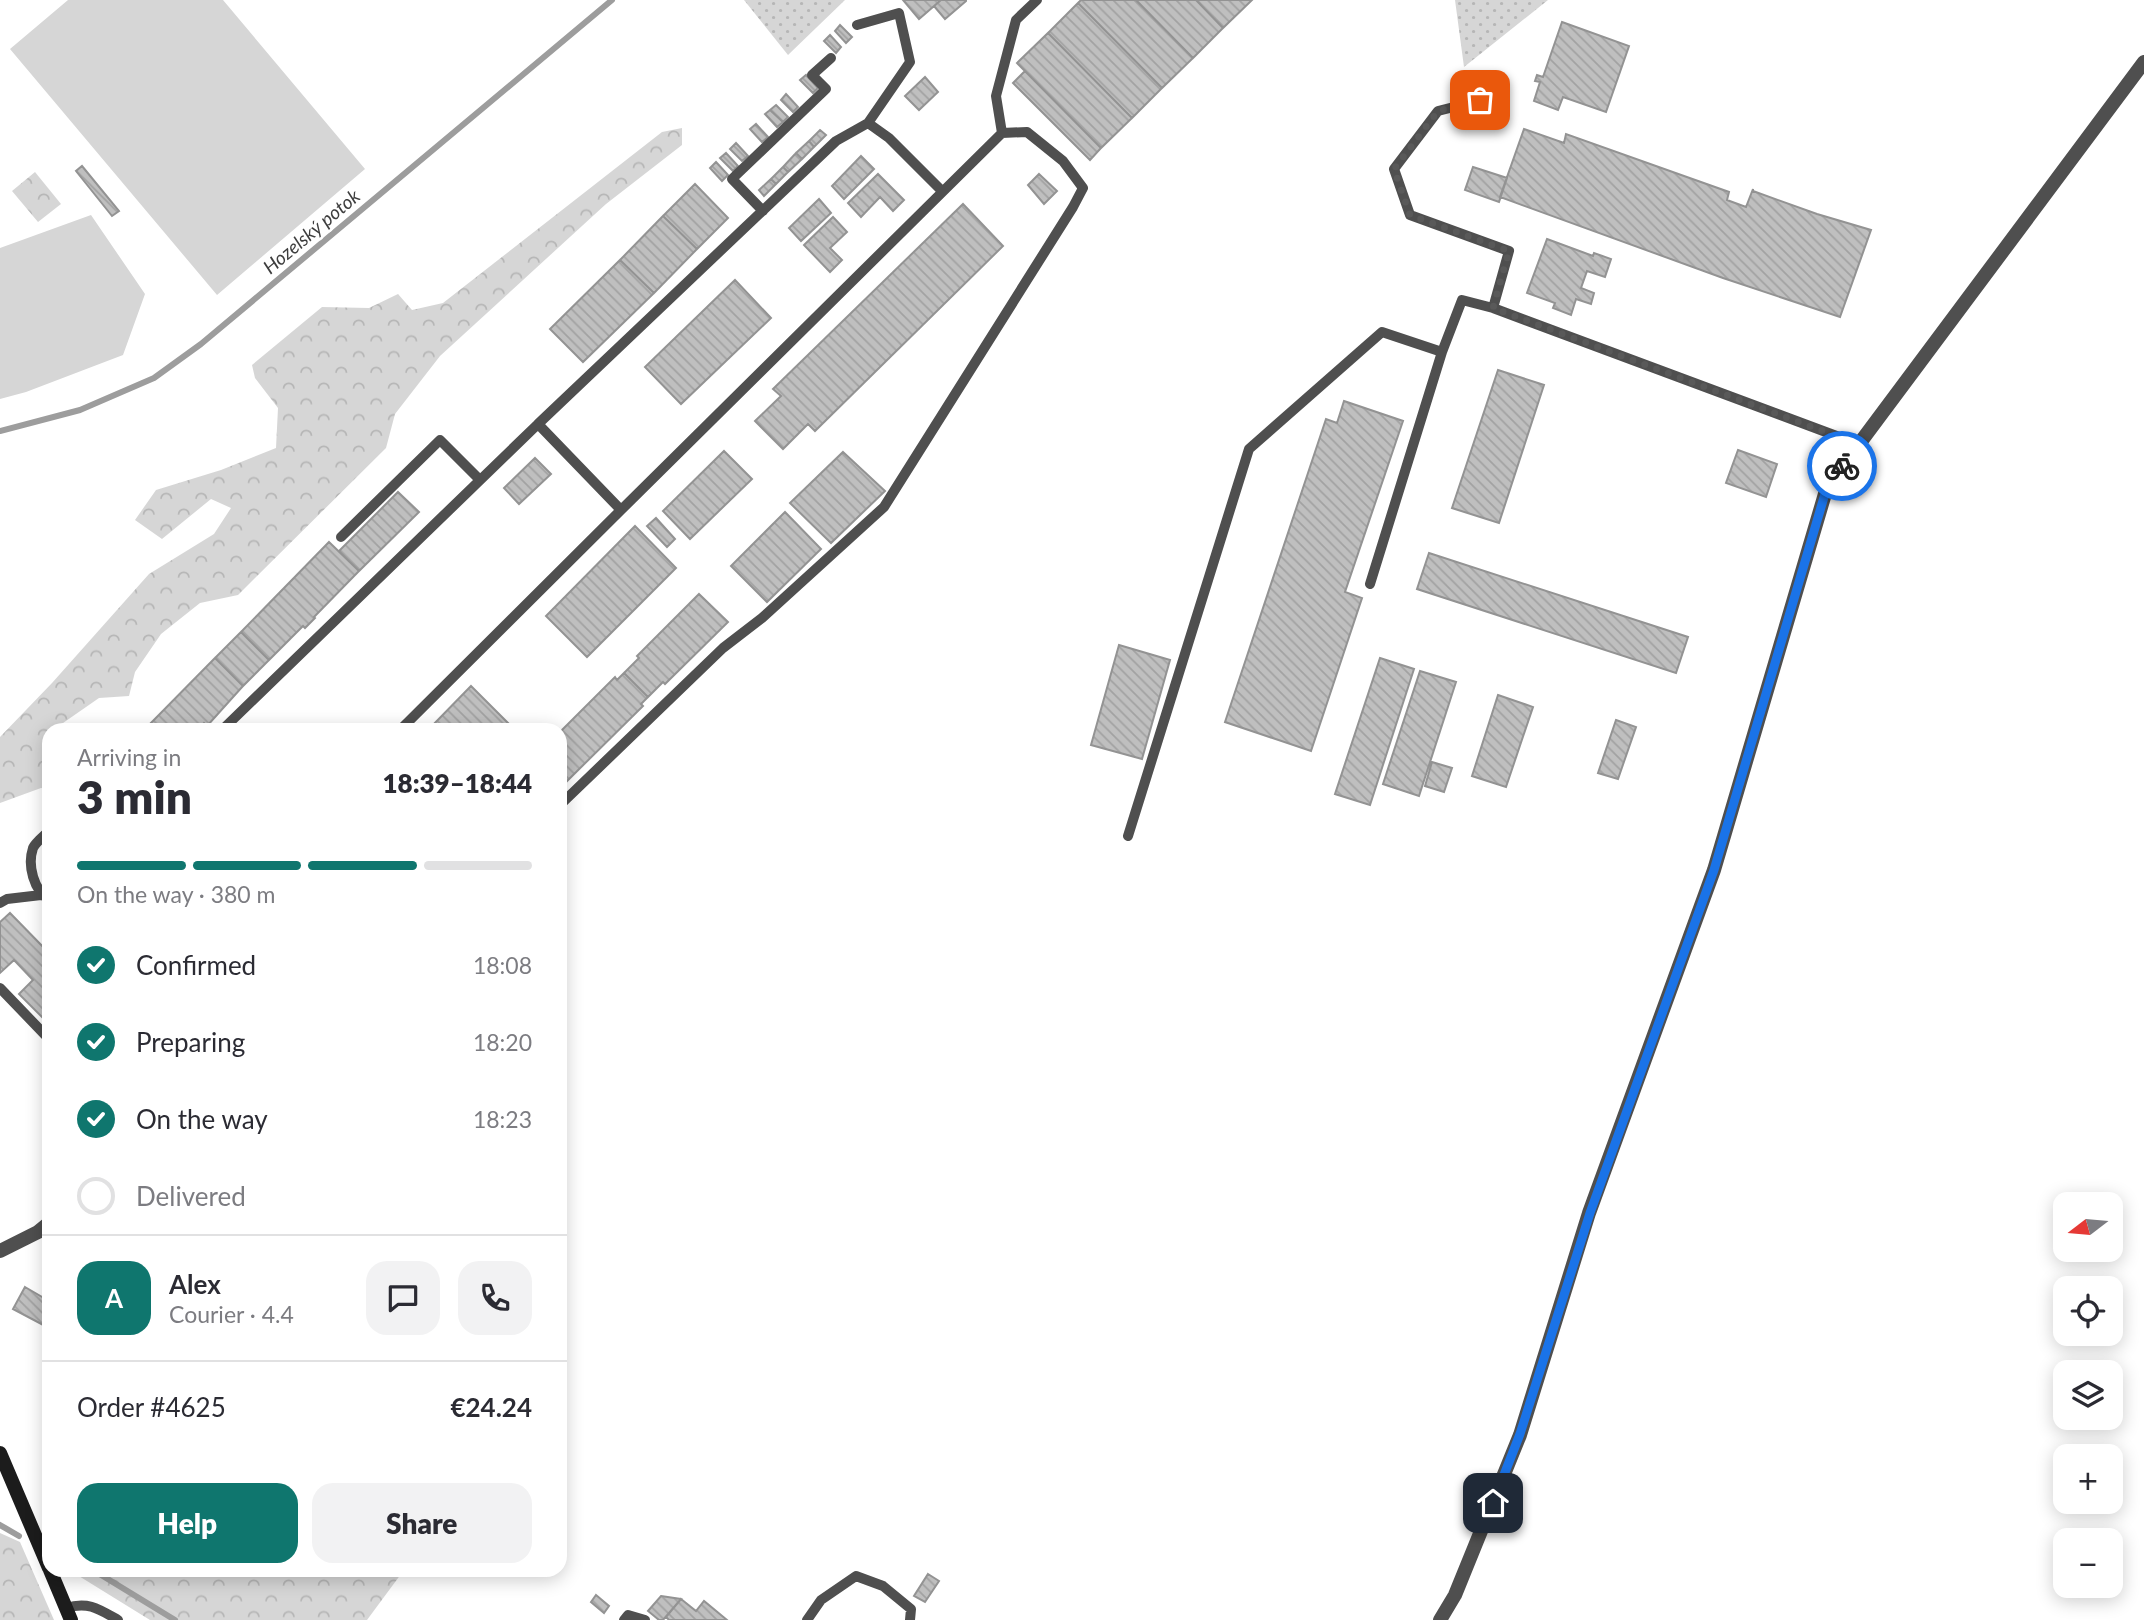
<!DOCTYPE html>
<html lang="en">
<head>
<meta charset="utf-8">
<style>
  body { margin:0; font-family:Lato,sans-serif; background:#f2f2f3; color:#2b2b33; height:100vh; display:flex; flex-direction:column; font-size:26px; white-space:nowrap }
  * { box-sizing:border-box; margin:0 }
  p { font-size:23px; color:#7c7c81 }
  .icon { flex:none; width:38px; height:38px; fill:none; stroke:currentColor; stroke-width:2; stroke-linecap:round; stroke-linejoin:round }
  .map { position:relative; flex:1; overflow:hidden }
  .panel { position:absolute; left:42px; top:723px; width:525px; height:854px; display:flex; flex-direction:column; background:#fff; border-radius:21px; box-shadow:0 4px 18px #0003 }
  .panel>* { flex:none }
  .needle { width:46px; rotate:254deg }
  .controls { position:absolute; left:2053px; top:1192px; display:grid; gap:14px }
  .controls a { display:grid; place-items:center; width:70px; height:70px; border-radius:14px; background:#fff; box-shadow:0 4px 18px #0003; font-size:35px }
  .pin { position:absolute; display:grid; place-items:center; width:60px; height:60px; color:#fff; margin:-30px; border-radius:14px; box-shadow:0 4px 10px #0006 }
  .courier { position:absolute; display:grid; place-items:center; width:70px; height:70px; margin:-35px; border:5px solid #1a73e8; border-radius:50%; background:#fff; color:#222; box-shadow:0 2px 9px #0007 }
  .overview em { font-style:normal; font-weight:800 }
  .overview div { display:flex; flex-direction:column-reverse }
  .overview { display:flex; align-items:center; justify-content:space-between; height:119px; padding:0 35px }
  h1 { font-size:46px; font-weight:800; line-height:52px }
  .bar { display:grid; grid-template-columns:repeat(4,1fr); gap:10px 7px; align-content:center; height:84px; padding:0 35px }
  .bar i { height:9px; border-radius:5px; background:#e1e1e2 }
  .bar .on { background:#0f766e }
  .bar p { grid-column:span 4 }
  .line { display:flex; align-items:center; gap:18px; padding:0 35px; border-top:2px solid #e1e1e2 }
  .line div { flex:1 }
  .round { display:grid; place-items:center; flex:none; width:74px; height:74px; border-radius:21px; background:#f2f2f3 }
  ol { padding:0 35px; list-style:none }
  li { display:flex; align-items:center; gap:21px; height:77px }
  li p { margin-inline-start:auto }
  li .icon { padding:7px; border-radius:50%; background:#0f766e; color:#fff; stroke-width:4 }
  li:last-child { color:#7c7c81 }
  li i { width:38px; height:38px; border:4px solid #e1e1e2; border-radius:50% }
  .primary-button { display:flex; gap:14px; margin-top:auto; padding:14px 35px }
  .primary-button a { flex:1; height:80px; border-radius:21px; background:#0f766e; color:#fff; font-size:28px; font-weight:800; line-height:80px; text-align:center }
  .primary-button a+a { background:#f2f2f3; color:#2b2b33 }
  .map>svg:first-child { display:block }
</style>
</head>
<body>
<div class="map">
<svg width="2144" height="1620" viewBox="0 0 2144 1620">
  <defs>
    <pattern id="grass-dots" width="8" height="8" patternUnits="userSpaceOnUse" patternTransform="scale(1.75)"><rect width="8" height="8" fill="#d6d6d6"/><path d="M2 2h.1M6 6h.1" fill="none" stroke="#b6b6b6" stroke-width="1.8" stroke-linecap="round"/></pattern>
    <pattern id="forest-crowns" width="20" height="18" patternUnits="userSpaceOnUse" patternTransform="scale(1.75)"><rect width="20" height="18" fill="#d6d6d6"/><path d="M2 6a3 3 0 1 1 6 0M12 15a3 3 0 1 1 6 0" fill="none" stroke="#b6b6b6"/></pattern>
    <pattern id="building-back-hatch" width="6" height="6" patternUnits="userSpaceOnUse" patternTransform="scale(1.75)"><rect width="6" height="6" fill="#bfbfbf"/><path d="M-1 5l2 2M0 0l6 6M5-1l2 2" fill="none" stroke="#a2a2a2"/></pattern>
  </defs>
  <rect width="100%" height="100%" fill="#fff"/>
  <path fill="url(#grass-dots)" d="M744,0H845L788,55Z
    M1455,0H1548L1464,67Z"/>
  <path fill="url(#forest-crowns)" d="M682,128V145L606,204L440,356L395,414L386,448L238,595L200,603L161,634L135,672L129,696L99,698L63,723L60,730H49V789L41,788L0,803V737L52,683L149,574L214,534L231,508L211,499L162,539L135,520L156,490L221,470L276,448L278,408L255,378L252,365L322,307L369,308L398,294L412,310L443,303L662,132Z
    M35,172L61,204L38,222L12,191Z
    M0,1533L20,1542L54,1620H0Z
    M73,1570H404L367,1620H150L74,1573Z"/>
  <path fill="#d6d6d6" d="M68,0H223L365,169L217,295L10,49Z
    M91,215L145,294L123,355L26,392L0,399V248Z"/>
  <g fill="none" stroke-linecap="round" stroke-linejoin="round">
    <path stroke="#9d9d9d" stroke-width="6" d="M0,431L80,410L154,378L201,344L612,0
      M0,1525L19,1536
      M93,1570L175,1620"/>
  </g>
  <path fill="url(#building-back-hatch)" stroke="#939393" stroke-width="2" d="M903,0H941L919,19Z
    M941,0H966V1L945,19L934,6Z
    M1081,0H1136L1193,58L1162,88L1078,3Z
    M1136,0H1196L1223,28L1193,58Z
    M1196,0H1252L1223,28Z
    M1078,3L1162,88L1132,118L1048,33Z
    M1562,22L1629,46L1606,112L1563,97L1558,110L1534,101L1540,82L1535,81L1537,75L1543,77Z
    M840,25L852,37L846,43L835,31Z
    M1048,33L1132,118L1101,148L1017,63Z
    M830,35L841,47L836,53L824,41Z
    M1025,71L1101,148L1090,160L1013,83Z
    M806,75L818,88L813,93L800,80Z
    M925,77L938,92L919,110L905,96Z
    M786,94L798,107L793,112L781,100Z
    M776,105L788,117L783,122L770,110Z
    M770,110L783,122L777,127L765,114Z
    M756,124L768,137L762,142L750,129Z
    M1524,129L1564,143L1566,134L1729,192L1727,200L1746,207L1753,189V191L1817,214L1871,230L1840,317L1723,278L1500,197Z
    M820,130L826,135L814,147L809,141Z
    M809,141L814,147L802,159L796,153Z
    M736,143L748,156L742,161L730,149Z
    M726,153L738,166L733,171L720,158Z
    M796,153L802,159L788,172L783,167Z
    M861,156L874,169L844,199L832,186Z
    M716,162L728,175L722,181L710,168Z
    M82,166L119,211L112,216L76,171Z
    M783,167L788,172L776,184L771,179Z
    M1473,167L1507,178L1499,202L1465,190Z
    M878,174L904,200L893,211L880,197L861,217L848,203Z
    M1039,174L1057,191L1044,204L1028,185Z
    M771,179L776,184L764,196L759,190Z
    M695,184L728,218L697,249L663,216Z
    M819,199L831,213L801,241L789,228Z
    M963,204L1003,246L815,431L808,424L783,449L755,421L781,396L773,389Z
    M663,216L697,249L654,293L620,260Z
    M833,217L847,232L830,248L842,260L830,272L804,245Z
    M1547,239L1593,256L1594,253L1611,259L1605,277L1587,271L1581,288L1594,293L1591,304L1576,299L1571,315L1553,308L1555,303L1527,293Z
    M620,260L654,293L583,362L550,329Z
    M735,280L771,318L681,404L645,367Z
    M1498,370L1544,385L1499,523L1452,508Z
    M1344,401L1403,421L1345,592L1362,598L1311,751L1225,722L1326,419L1337,423Z
    M1738,450L1777,464L1766,497L1726,483Z
    M724,451L752,479L690,539L663,511Z
    M843,452L885,491L831,543L790,503Z
    M535,458L551,474L519,504L504,488Z
    M398,492L419,512L359,571L339,551Z
    M785,512L821,549L767,602L731,566Z
    M656,518L675,539L667,547L647,526Z
    M635,526L676,568L587,657L546,616Z
    M329,542L359,571L314,617L315,618L305,628L303,626L269,660L241,632Z
    M1429,553L1688,637L1676,673L1417,589Z
    M699,594L728,622L665,684L663,682L648,697L624,673L639,658L637,656Z
    M241,632L269,660L243,686L215,658Z
    M1119,645L1170,660L1142,759L1091,745Z
    M215,658L243,686L207,726L204,723L198,730H144Z
    M1380,658L1414,669L1370,805L1335,794Z
    M1420,671L1456,682L1419,796L1383,784Z
    M624,673L648,697L641,704L643,706L560,788V732L615,677L617,680Z
    M471,686L513,728L511,730H428Z
    M1498,695L1533,707L1506,787L1472,776Z
    M1616,720L1636,727L1618,779L1598,773Z
    M1432,762L1452,768L1444,792L1425,786Z
    M10,913L49,953V1018L46,1021L19,994L33,980L14,960L0,973V922Z
    M25,1287L49,1301V1328L13,1309Z
    M928,1574L939,1581L925,1602L914,1596Z
    M596,1595L609,1606L604,1613L591,1602Z
    M661,1596L681,1599L663,1620H659L648,1611Z
    M681,1599L696,1611L704,1601L727,1620H669L666,1617Z"/>
  <g fill="none" stroke-linecap="round" stroke-linejoin="round">
    <path stroke="#4f4f4f" stroke-width="10" d="M857,25L899,13L910,62L868,123
      M1002,133L996,96L1016,20L1037,0
      M763,211L732,179L826,89L812,75L831,58
      M1493,308L1509,251L1410,215L1394,169L1438,111L1501,95
      M538,424L836,141L868,123L889,138L942,191
      M341,537L440,440L480,480
      M1370,584L1442,352L1462,300L1493,308L1858,444
      M222,730L538,424L621,510L400,730
      M560,805L723,648L762,618L884,507L1073,207L1083,188L1063,161L1027,132L1002,133L621,510
      M49,831C44,836 36,842 33,848C27,866 34,890 49,900
      M1128,836L1249,449L1382,332L1442,352
      M0,903L7,899L41,895
      M0,988L49,1039
      M66,1608C88,1601 99,1609 118,1620
      M624,1620L628,1615L645,1620
      M807,1620L821,1600L856,1576L883,1586L911,1609L910,1620"/>
    <path stroke="#4f4f4f" stroke-width="14" d="M0,1251L38,1232L49,1223
      M1440,1620L1455,1595L1520,1435L1589,1213L1714,870L1827,487L2144,62"/>
    <path stroke="#1c1c1c" stroke-width="14" d="M0,1453L49,1568
      M50,1570L71,1620"/>
  </g>
  <g fill="none" stroke-linecap="round" stroke-linejoin="round">
    <path stroke="#595959" stroke-width="7" stroke-dasharray="0 12.6" d="M1480,100L1438,111L1394,169L1410,215L1509,251L1493,308L1858,444L1842,466"/>
    <path stroke="#1a73e8" stroke-width="9" d="M1493,1503L1520,1434L1590,1213L1714,870L1827,487L1842,466"/>
  </g>
  <g text-anchor="middle" dominant-baseline="central" stroke-width="5" stroke-linejoin="round" paint-order="stroke">
    <g font-size="19" font-style="italic" fill="#3e3e3e" stroke="#fff">
      <text transform="translate(311 231) rotate(-40)">Hozelský potok</text>
    </g>
  </g>
</svg>
<div class="controls">
<a><svg class="needle" viewBox="-14 -14 28 28"><path d="M0-13l5 13h-10z" fill="#e53935"/><path d="M0 13l5-13h-10z" fill="#7c7c81"/></svg></a>
<a><svg class="icon" aria-label="locate" viewBox="0 0 24 24"><circle cx="12" cy="12" r="6"/><path d="M12 2v4M12 18v4M2 12h4M18 12h4"/></svg></a>
<a><svg class="icon" aria-label="layers" viewBox="0 0 24 24"><path d="M12 4l9 5-9 5-9-5zM3 14l9 5 9-5"/></svg></a>
<a>+</a>
<a>−</a>
</div>
<div class="pin" style="left:1480px;top:100px;background:#ea580c"><svg class="icon" aria-label="bag" viewBox="0 0 24 24"><path d="M5 8h14l-1 12H6zM9 8a3 3 0 0 1 6 0"/></svg></div>
<div class="pin" style="left:1493px;top:1503px;background:#1f2937"><svg class="icon" aria-label="home" viewBox="0 0 24 24"><path d="M3 11l9-7 9 7M6 9v11h12V9"/></svg></div>
<div class="courier" style="left:1842px;top:466px"><svg class="icon" aria-label="bike" viewBox="0 0 24 24"><circle cx="6" cy="16" r="4"/><circle cx="18" cy="16" r="4"/><path d="M6 16l4-8h5l3 8M10 8l3 8H6M13 5h3"/></svg></div>
<section class="panel">
<div class="overview"><div><h1>3 min</h1><p>Arriving in</p></div><em>18:39–18:44</em></div>
<div class="bar"><i class="on"></i><i class="on"></i><i class="on"></i><i></i><p>On the way · 380 m</p></div>
<ol>
<li><svg class="icon" aria-label="check" viewBox="0 0 24 24"><path d="M5 12l5 5 9-10"/></svg>Confirmed<p>18:08</p></li>
<li><svg class="icon" aria-label="check" viewBox="0 0 24 24"><path d="M5 12l5 5 9-10"/></svg>Preparing<p>18:20</p></li>
<li><svg class="icon" aria-label="check" viewBox="0 0 24 24"><path d="M5 12l5 5 9-10"/></svg>On the way<p>18:23</p></li>
<li><i></i>Delivered</li>
</ol>
<div class="line" style="height:126px"><b class="round" style="background:#0f766e;color:#fff">A</b><div><b>Alex</b><p>Courier · 4.4</p></div><a class="round"><svg class="icon" aria-label="chat" viewBox="0 0 24 24"><path d="M4 5h16v11H9l-5 4z"/></svg></a><a class="round"><svg class="icon" aria-label="phone" viewBox="0 0 24 24"><path d="M5 4h4l2 5-3 2q2 4 5 5l2-3 5 2v4C11 20 4 13 5 4z"/></svg></a></div>
<div class="line" style="height:91px"><div>Order #4625</div><b>€24.24</b></div>
<div class="primary-button"><a>Help</a><a>Share</a></div>
</section>
</div>
</body>
</html>
